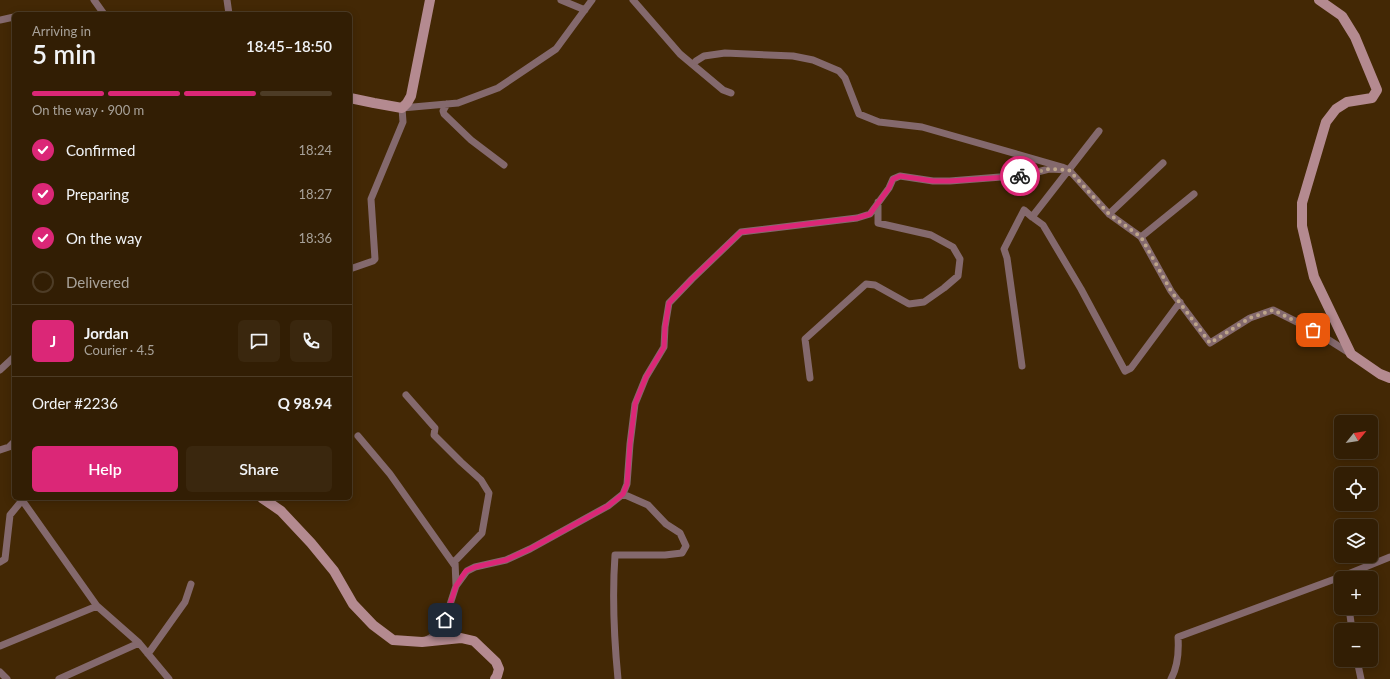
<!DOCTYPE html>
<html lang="en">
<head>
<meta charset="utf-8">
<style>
  body { margin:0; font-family:Lato,sans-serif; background:#3a270e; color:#f1f3f6; height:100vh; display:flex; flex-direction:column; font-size:15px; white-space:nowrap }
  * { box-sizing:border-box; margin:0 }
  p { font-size:13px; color:#a8a29a }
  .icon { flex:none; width:22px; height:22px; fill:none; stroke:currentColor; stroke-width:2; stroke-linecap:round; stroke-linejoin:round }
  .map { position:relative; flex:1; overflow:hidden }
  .side { position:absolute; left:12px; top:12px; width:340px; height:488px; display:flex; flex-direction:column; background:#321e04; border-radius:6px; box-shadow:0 2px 10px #0003,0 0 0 1px #4d3c26 }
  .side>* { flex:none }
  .needle { width:26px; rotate:60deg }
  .fabs { position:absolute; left:1334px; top:415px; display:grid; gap:8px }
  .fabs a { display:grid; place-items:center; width:44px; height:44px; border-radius:6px; background:#321e04; box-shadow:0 2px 10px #0003,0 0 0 1px #4d3c26; font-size:20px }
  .pin { position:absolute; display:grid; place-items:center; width:34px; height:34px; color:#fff; margin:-17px; border-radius:8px; box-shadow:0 2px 6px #0006 }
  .courier { position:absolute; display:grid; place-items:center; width:40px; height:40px; margin:-20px; border:3px solid #db2777; border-radius:50%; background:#fff; color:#222; box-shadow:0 1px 5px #0007 }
  .headline em { font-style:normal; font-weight:600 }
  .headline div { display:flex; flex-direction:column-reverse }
  .headline { display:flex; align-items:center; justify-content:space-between; height:68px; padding:0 20px }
  h1 { font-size:26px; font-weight:600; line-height:30px }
  .bar { display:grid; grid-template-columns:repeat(4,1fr); gap:6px 4px; align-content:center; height:48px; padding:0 20px }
  .bar i { height:5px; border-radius:3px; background:#4d3c26 }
  .bar .active { background:#db2777 }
  .bar p { grid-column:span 4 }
  .line { display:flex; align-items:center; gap:10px; padding:0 20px; border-top:1px solid #4d3c26 }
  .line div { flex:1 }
  .round { display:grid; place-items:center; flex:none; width:42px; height:42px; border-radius:6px; background:#3a270e }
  ol { padding:0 20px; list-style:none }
  li { display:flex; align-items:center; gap:12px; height:44px }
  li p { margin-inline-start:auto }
  li .icon { padding:4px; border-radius:50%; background:#db2777; color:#fff; stroke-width:4 }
  li:last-child { color:#a8a29a }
  li i { width:22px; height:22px; border:2px solid #4d3c26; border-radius:50% }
  .primary-button { display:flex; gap:8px; margin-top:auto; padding:8px 20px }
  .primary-button a { flex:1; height:46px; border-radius:6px; background:#db2777; color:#fff; font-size:16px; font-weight:600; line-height:46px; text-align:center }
  .primary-button a+a { background:#3a270e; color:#f1f3f6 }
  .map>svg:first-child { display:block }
</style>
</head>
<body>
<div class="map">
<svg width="1390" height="679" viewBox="0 0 1390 679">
  <rect width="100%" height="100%" fill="#432805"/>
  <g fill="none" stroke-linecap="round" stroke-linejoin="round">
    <path stroke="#84696d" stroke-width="7" d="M94,0L104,14
      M227,0L229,14
      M561,0L585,10
      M633,0L680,54L723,90L731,93
      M0,20L14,17
      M696,61L704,56L725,53L793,56L813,60L839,71L845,78L859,114L879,122L922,127L1062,167L1069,170L1109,214L1141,237L1171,291L1210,343L1250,318L1273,310L1313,330L1351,354
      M447,104L443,111L444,114L471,140L504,165
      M1109,214L1163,163
      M1032,217L1043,225L1081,289L1125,371L1131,368L1180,302
      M1141,237L1194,194
      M350,269L373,261L375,259L371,199L403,122L402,108L458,103L498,88L556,49L592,0
      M1022,366L1007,258L1004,249L1024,210L1032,217L1099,131
      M0,370L14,357
      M810,378L805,339L866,284L875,285L909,304L924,302L944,288L958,276L960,259L953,247L931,235L878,223V202
      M406,395L435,428L434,435L461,462L481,480L489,493L482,533L455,561L456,586
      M358,436L390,474L455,566
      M0,450L9,447L14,442
      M22,500L97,606L139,643L169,679
      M0,562L5,559L10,515L24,498
      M1349,608L1352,630
      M426,640L441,632L456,586L467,571L475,567L506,560L530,549L608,506L623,494L627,484L630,444L635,404L646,377L664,347L665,327L669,303L692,279L741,232L857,218L870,214L889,188L893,179L900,176L933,181H950L1026,175L1049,169L1069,170
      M0,646L97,606
      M148,654L185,602L191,584
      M1357,660L1361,679
      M0,672L7,679
      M59,679L139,643
      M618,679C614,638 612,597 615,555H665L682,553L686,546L680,533L666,524L648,505L623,494
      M1171,679C1178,666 1179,652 1178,637L1343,576L1390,557"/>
    <path stroke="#b48a90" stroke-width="10" d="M1319,0L1342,16L1355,37L1377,90L1372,98L1347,102L1336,109L1326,122L1302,203V226L1314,277L1351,354L1380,374L1390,378
      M350,98L374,103L402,108L407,103L411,96L430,0
      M262,498L281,511L311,543L334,571L353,604L373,625L393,640L422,642L461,638L474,641L496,662L499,669L497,676L495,679"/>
  </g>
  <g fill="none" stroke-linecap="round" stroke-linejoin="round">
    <path stroke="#bda58a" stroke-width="4" stroke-dasharray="0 7.2" d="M1020,176L1049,169L1069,170L1109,214L1141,237L1171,291L1210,343L1250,318L1273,310L1313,330"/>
    <path stroke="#db2777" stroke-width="5" d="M445,620L456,586L466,571L475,567L506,560L530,549L608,506L623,494L627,484L630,444L635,404L646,377L664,347L665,327L669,303L692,279L741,232L857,218L870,214L889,188L893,179L900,176L933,181H950L1020,176"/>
  </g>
</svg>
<div class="fabs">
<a><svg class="needle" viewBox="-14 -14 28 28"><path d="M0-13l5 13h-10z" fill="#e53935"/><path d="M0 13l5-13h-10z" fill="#a8a29a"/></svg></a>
<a><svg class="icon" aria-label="locate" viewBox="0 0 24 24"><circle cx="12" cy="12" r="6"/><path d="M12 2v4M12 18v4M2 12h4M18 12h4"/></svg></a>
<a><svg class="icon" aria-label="layers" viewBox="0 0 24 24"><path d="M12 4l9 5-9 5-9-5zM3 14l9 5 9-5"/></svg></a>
<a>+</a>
<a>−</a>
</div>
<div class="pin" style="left:1313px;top:330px;background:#ea580c"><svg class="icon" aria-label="bag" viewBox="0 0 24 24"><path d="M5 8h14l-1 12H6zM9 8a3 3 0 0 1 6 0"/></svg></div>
<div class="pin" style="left:445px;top:620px;background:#1f2937"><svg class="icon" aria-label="home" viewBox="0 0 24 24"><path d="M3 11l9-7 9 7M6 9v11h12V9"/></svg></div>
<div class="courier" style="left:1020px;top:176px"><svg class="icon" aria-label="bike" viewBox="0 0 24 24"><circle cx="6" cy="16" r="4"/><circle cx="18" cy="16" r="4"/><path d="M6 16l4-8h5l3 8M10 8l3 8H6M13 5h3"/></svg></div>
<section class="side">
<div class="headline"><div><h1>5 min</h1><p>Arriving in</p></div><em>18:45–18:50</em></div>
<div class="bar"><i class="active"></i><i class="active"></i><i class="active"></i><i></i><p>On the way · 900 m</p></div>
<ol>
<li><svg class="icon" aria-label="check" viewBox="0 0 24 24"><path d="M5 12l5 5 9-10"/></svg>Confirmed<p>18:24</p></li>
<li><svg class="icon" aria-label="check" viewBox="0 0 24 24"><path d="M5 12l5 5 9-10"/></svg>Preparing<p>18:27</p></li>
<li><svg class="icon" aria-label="check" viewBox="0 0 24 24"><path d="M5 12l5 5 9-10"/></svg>On the way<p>18:36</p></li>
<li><i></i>Delivered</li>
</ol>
<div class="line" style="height:72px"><b class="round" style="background:#db2777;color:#fff">J</b><div><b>Jordan</b><p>Courier · 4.5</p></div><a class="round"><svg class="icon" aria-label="chat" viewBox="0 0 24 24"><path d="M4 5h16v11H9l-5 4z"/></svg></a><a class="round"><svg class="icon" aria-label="phone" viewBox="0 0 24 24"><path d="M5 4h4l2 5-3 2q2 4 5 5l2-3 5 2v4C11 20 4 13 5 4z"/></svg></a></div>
<div class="line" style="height:52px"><div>Order #2236</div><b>Q 98.94</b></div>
<div class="primary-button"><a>Help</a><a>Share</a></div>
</section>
</div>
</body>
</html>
